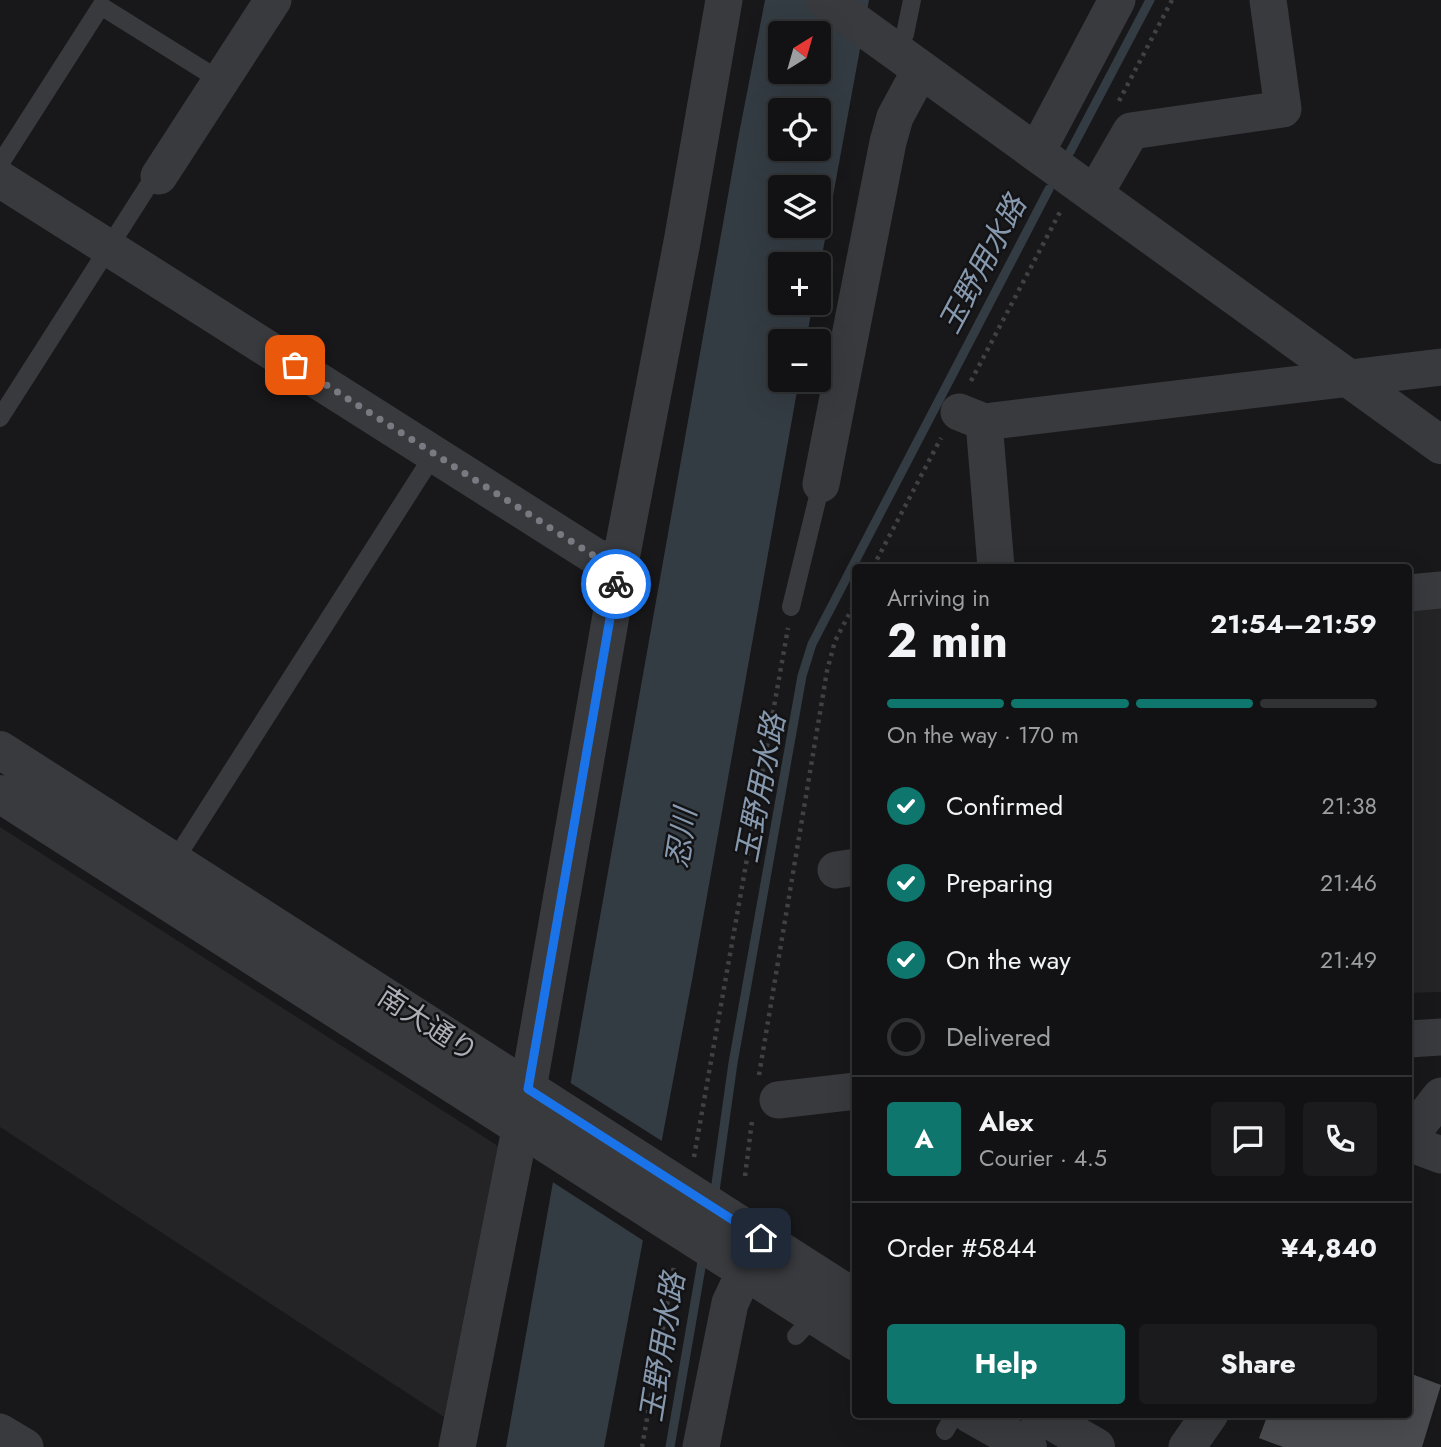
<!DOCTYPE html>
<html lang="en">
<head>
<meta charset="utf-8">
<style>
  body { margin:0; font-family:Jost,"Noto Sans JP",sans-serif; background:#1b1b1d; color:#f1f3f6; height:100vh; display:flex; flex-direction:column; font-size:26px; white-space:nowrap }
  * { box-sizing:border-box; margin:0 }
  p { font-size:23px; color:#9c9ea0 }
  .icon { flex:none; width:38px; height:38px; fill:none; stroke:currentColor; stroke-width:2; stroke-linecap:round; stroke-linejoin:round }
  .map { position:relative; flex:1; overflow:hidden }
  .side { position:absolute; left:852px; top:564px; width:560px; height:854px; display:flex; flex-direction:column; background:#121214; border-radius:7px; box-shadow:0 7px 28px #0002,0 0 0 2px #313234 }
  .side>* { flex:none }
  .needle { width:46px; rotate:37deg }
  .tools { position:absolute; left:768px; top:21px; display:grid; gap:14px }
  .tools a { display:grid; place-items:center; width:63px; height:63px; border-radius:7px; background:#121214; box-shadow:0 7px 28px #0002,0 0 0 2px #313234; font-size:35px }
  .pin { position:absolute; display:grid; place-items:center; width:60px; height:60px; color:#fff; margin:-30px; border-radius:14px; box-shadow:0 4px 10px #0006 }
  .courier { position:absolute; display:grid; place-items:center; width:70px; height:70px; margin:-35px; border:5px solid #1a73e8; border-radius:50%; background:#fff; color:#222; box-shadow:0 2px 9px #0007 }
  .overview em { font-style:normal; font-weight:700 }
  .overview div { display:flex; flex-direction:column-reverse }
  .overview { display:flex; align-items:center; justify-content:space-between; height:119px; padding:0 35px }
  h1 { font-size:46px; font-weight:700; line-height:52px }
  .bar { display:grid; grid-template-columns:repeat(4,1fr); gap:10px 7px; align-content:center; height:84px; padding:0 35px }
  .bar i { height:9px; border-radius:5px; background:#313234 }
  .bar .on { background:#0f766e }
  .bar p { grid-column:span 4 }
  .line { display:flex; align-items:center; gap:18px; padding:0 35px; border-top:2px solid #313234 }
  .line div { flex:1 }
  .round { display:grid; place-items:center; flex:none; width:74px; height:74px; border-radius:7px; background:#1b1b1d }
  ol { padding:0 35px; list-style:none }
  li { display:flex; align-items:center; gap:21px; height:77px }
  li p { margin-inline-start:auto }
  li .icon { padding:7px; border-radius:50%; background:#0f766e; color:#fff; stroke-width:4 }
  li:last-child { color:#9c9ea0 }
  li i { width:38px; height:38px; border:4px solid #313234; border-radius:50% }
  .button { display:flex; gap:14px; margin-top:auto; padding:14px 35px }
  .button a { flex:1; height:80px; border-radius:7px; background:#0f766e; color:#fff; font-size:28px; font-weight:700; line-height:80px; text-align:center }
  .button a+a { background:#1b1b1d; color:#f1f3f6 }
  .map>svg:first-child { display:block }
</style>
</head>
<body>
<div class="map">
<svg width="1441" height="1447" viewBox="0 0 1441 1447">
  <rect width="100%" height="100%" fill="#18181a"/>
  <path fill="#242426" d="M1441,602V992L1409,993V605Z
    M0,827L498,1146L444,1417L0,1127Z"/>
  <path fill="#343c43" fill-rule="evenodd" d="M765,0H869L819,272V264H780V303H813L806,341H780V380H799L692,980L604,1447H506L738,139ZM780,33H819V72H780ZM780,110H819V149H780ZM780,187H819V226H780Z"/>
  <path fill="#18181a" d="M569,1082L665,1143L647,1243L551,1181Z"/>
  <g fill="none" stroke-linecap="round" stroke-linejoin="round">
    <path stroke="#343c43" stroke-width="9" d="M1070,152L1150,0
      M714,1198L733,1063L802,676L812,644L1049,189
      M670,1447L703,1256"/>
  </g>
  <path fill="#4a4b4e" d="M1409,1373L1441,1385L1422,1447H1283L1259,1438L1268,1414H1409Z"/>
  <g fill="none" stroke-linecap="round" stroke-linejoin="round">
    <path stroke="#3f4145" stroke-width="4.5" stroke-dasharray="3.5 5" stroke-linecap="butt" d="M1119,101L1172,0
      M971,381L1060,212
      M873,567L941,438
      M759,1075L827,671L835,641L856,601
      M694,1157L788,628
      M745,1176L752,1121
      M642,1447L674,1266"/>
    <path stroke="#393a3e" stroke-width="18" d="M896,51L905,34L912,0
      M0,164L101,6L221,81
      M0,418L148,186L159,176
      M791,607L821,484
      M173,863L434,454
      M796,1336L817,1313
      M945,1431L955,1414"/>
    <path stroke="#393a3e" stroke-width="37" d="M1036,153L1117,0
      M159,176L273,0
      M0,179L596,557L620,564
      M1094,195L1131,131L1283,109L1268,0
      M959,412L984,422L1441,367
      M984,422L996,567
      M821,484L888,142L895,117L921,69
      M1409,593L1441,590
      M836,870L856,867
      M1409,1039L1441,1037
      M778,1100L856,1091
      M1409,1137L1441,1096
      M1409,1143L1441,1155
      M0,1432L25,1447
      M457,1447L528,1089L620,564L682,242L724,0
      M701,1447L730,1303L758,1244
      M1187,1447L1210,1414"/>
    <path stroke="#393a3e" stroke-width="38" d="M825,0L1441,445
      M0,750L856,1299
      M0,794L856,1342
      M970,1414L1028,1447
      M1039,1414L1096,1447"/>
  </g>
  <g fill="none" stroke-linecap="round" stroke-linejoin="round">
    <path stroke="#787a81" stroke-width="7" stroke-dasharray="0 12.6" d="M295,365L596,557L620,564L616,584"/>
    <path stroke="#1a73e8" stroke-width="9" d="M616,584L528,1089L761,1238"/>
  </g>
  <g text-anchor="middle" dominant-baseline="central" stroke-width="5" stroke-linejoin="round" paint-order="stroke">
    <g font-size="28" fill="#acafb8" stroke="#131315">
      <text transform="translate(428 1024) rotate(33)">南大通り</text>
    </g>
    <g font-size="30" font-style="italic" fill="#8799ae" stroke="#131315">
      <text transform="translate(982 264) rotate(-62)">玉野用水路</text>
      <text transform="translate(760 788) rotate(-79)">玉野用水路</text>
      <text transform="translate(681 838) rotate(-81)">忍川</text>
      <text transform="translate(662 1347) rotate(-81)">玉野用水路</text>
    </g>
  </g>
</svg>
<div class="tools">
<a><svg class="needle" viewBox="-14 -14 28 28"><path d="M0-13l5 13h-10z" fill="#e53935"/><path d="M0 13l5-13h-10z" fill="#9c9ea0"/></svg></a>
<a><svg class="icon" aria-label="locate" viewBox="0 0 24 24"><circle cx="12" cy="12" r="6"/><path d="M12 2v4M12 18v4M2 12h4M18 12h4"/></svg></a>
<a><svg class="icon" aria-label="layers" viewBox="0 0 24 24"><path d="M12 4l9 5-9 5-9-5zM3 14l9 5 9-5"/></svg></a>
<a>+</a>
<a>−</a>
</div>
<div class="pin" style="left:295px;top:365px;background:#ea580c"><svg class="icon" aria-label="bag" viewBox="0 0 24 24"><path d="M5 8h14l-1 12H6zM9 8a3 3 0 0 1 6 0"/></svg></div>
<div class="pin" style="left:761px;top:1238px;background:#1f2937"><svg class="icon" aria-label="home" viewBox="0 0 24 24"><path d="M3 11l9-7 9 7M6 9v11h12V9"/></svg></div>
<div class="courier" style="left:616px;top:584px"><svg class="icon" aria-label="bike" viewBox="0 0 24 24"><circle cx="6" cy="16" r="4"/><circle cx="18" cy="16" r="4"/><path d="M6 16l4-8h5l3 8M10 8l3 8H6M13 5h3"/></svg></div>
<section class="side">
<div class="overview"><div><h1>2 min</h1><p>Arriving in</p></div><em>21:54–21:59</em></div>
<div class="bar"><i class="on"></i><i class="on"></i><i class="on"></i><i></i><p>On the way · 170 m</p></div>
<ol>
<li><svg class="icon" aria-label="check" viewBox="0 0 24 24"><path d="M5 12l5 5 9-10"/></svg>Confirmed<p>21:38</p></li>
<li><svg class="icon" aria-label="check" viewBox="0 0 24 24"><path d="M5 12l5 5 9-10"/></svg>Preparing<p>21:46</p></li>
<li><svg class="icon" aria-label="check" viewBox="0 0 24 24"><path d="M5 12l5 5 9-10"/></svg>On the way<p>21:49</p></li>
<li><i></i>Delivered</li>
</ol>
<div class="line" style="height:126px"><b class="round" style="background:#0f766e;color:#fff">A</b><div><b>Alex</b><p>Courier · 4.5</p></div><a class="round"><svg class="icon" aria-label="chat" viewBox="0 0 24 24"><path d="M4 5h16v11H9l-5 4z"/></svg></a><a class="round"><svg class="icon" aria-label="phone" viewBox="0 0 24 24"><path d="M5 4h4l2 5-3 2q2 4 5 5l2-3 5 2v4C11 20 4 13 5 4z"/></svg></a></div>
<div class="line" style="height:91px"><div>Order #5844</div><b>¥4,840</b></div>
<div class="button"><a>Help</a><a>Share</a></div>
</section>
</div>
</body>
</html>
